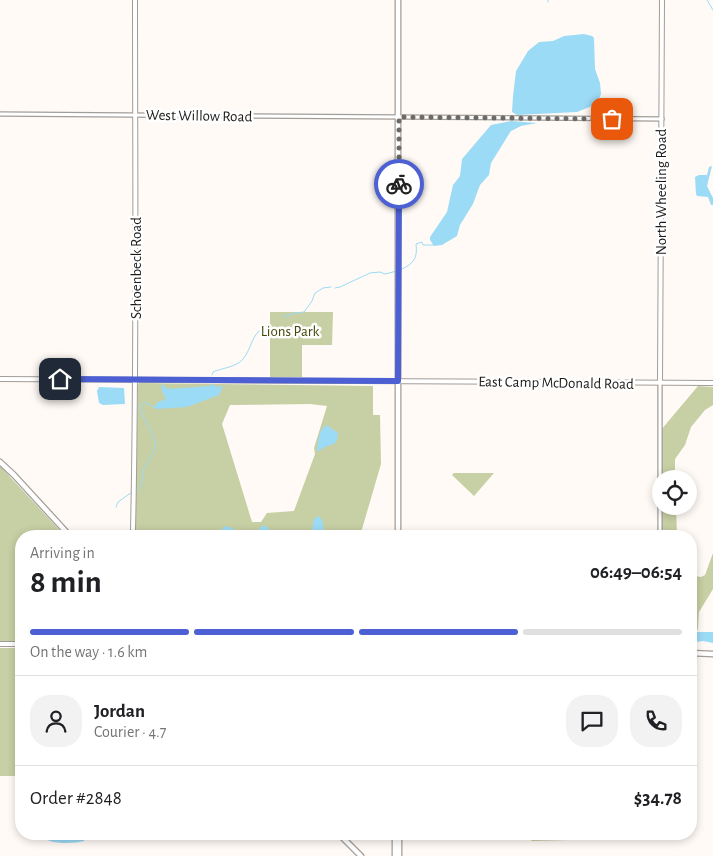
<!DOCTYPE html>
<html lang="en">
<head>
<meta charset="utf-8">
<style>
  body { margin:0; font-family:"Alegreya Sans",sans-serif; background:#f2f2f2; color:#202124; height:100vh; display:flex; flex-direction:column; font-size:19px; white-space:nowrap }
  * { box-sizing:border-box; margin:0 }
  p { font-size:16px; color:#757577 }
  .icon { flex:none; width:28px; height:28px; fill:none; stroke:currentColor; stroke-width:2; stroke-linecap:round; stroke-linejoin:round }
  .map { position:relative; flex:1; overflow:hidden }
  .drawer { position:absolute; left:15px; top:530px; width:682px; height:310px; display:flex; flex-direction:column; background:#fff; border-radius:20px; box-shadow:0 2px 8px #0003 }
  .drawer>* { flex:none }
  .controls { position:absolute; left:652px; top:470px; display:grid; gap:10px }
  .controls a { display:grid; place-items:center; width:45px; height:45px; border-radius:50%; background:#fff; box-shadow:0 2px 8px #0003; font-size:25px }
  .pin { position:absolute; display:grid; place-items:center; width:42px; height:42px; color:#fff; margin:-21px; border-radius:10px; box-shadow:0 2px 8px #0006 }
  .courier { position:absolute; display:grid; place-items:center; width:50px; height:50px; margin:-25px; border:4px solid #4c60d4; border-radius:50%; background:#fff; color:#222; box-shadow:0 1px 6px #0007 }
  .headline em { font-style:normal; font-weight:700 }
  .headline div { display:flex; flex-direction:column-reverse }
  .headline { display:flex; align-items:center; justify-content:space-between; height:85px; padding:0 15px }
  h1 { font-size:32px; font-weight:700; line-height:38px }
  .bar { display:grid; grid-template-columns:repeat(4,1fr); gap:8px 5px; align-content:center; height:60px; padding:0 15px }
  .bar i { height:6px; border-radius:4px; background:#e0e0e0 }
  .bar .active { background:#4c60d4 }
  .bar p { grid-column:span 4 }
  .line { display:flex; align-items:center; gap:12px; padding:0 15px; border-top:1px solid #e0e0e0 }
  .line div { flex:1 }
  .round { display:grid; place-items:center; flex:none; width:52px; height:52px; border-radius:20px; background:#f2f2f2 }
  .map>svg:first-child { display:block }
</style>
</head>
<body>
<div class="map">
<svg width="713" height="856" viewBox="0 0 713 856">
  <rect width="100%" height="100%" fill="#fffaf5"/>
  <path fill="#c7cfa4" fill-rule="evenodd" d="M270,312H333L332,345H302V377H270Z
    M139,383L373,386V415H380L381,464L360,536H133L135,519L138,385ZM310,404L327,406L314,448L315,454L294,511L267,513L261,522H252L222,424L230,405Z
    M698,386L713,387V405L705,410L691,427L685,445L675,459V479H662L661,430Z
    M0,466L65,536H21V642H0Z
    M454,473H494L474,496L452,475Z
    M662,506H676L677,536H662Z
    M713,553V589L699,612L698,629L691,641V575L701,577L705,575Z
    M0,648H21V776H0Z
    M530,834H569V840L532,841L528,838Z"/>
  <path fill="#9cdbf6" d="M584,34L592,36L594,38L595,69L600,83L601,94L597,104L577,112L517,115L512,112L513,96L516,71L528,51L539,42L553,41L564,36Z
    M511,121L537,123L521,126L511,131L491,163L489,175L480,185L473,204L460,225L457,236L442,245L434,246L430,240V237L447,212L453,185L460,176L462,159L491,125Z
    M712,166L707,186L713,198V205H711L708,197L697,196L696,194L695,177L699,175H707L709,167Z
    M161,384L168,389L209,386L212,384L218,387L223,386L219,395L187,407L156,409L154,407L158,402L166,399L162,391Z
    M99,387L124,388L125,404L103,405L99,403L97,391Z
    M326,425L338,433L337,440L334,444L327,446L317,452C318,443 318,431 326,425Z
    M319,516C323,520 325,528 322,533L317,534L312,531L314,519Z
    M225,526L232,528L240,536L253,535L262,526H266L269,529L268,536H221L222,529Z
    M698,632H713V643L703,641L696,642L697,638L694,634Z
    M40,834H88L84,841C73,844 45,845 40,834Z"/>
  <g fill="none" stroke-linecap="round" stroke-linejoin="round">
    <path stroke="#9cdbf6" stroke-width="1" d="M707,0L713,10
      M548,2V0
      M400,270C413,264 418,259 416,244L422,242L423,245H434
      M335,288L340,287L370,273L380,272L385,274L397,271
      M283,317L295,313L304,312L312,301L315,293L323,288L331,287
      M212,375L213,372C222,368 237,367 243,359C252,349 251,333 265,327
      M137,490C144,485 141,479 143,472C145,463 153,456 155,447C157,436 141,418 140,406L144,402L154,407
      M116,507L118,502L132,492
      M691,637L694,634"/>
    <g stroke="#a39d98" stroke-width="5.5">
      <path id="tertiary" d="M0,114L662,119
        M660,536V383"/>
    </g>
    <g stroke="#a39d98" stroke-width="6">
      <path id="secondary" d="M0,379L713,383
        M660,383L662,0
        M131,536L133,530C137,353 135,177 135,0
        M0,644H21"/>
    </g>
    <g stroke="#a39d98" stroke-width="7">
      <path id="primary" d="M0,462L14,475L70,536
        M398,536V0
        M691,653L713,654
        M339,834L361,856
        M395,834V856
        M399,834V856"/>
    </g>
    <use href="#tertiary" stroke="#fff" stroke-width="3"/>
    <use href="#secondary" stroke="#fff" stroke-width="4"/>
    <use href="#primary" stroke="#fff" stroke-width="4.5"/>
  </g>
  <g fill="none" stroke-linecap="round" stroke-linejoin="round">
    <path stroke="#6c6966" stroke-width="5" stroke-dasharray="0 9" d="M399,184V117L612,119"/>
    <path stroke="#4c60d4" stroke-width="6" d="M60,379L398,381L399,184"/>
  </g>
  <g text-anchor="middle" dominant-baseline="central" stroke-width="5" stroke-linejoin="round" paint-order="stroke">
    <g font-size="15" fill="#1d1b19" stroke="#fff">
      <text transform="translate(199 116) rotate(1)">West Willow Road</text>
      <text transform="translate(661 192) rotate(-90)">North Wheeling Road</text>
      <text transform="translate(136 268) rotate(-90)">Schoenbeck Road</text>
      <text transform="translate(556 383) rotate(1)">East Camp McDonald Road</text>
    </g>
    <g font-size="15" fill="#424909" stroke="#fff">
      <text x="290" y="331">Lions Park</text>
    </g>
  </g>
</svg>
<div class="controls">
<a><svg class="icon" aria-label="locate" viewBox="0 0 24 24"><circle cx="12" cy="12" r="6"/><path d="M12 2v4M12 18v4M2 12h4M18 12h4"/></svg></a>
</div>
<div class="pin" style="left:612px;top:119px;background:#ea580c"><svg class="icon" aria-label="bag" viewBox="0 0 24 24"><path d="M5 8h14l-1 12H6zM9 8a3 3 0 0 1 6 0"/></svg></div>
<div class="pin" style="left:60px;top:379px;background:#1f2937"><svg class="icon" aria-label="home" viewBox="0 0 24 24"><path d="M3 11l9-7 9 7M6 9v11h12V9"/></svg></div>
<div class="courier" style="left:399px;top:184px"><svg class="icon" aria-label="bike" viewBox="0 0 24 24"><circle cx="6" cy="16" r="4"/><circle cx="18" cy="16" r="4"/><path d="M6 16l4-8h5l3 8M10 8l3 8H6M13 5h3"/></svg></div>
<section class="drawer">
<div class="headline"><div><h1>8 min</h1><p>Arriving in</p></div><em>06:49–06:54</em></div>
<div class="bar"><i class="active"></i><i class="active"></i><i class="active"></i><i></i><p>On the way · 1.6 km</p></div>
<div class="line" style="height:90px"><a class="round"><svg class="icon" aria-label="person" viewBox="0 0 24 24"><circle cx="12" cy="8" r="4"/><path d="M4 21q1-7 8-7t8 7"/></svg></a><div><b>Jordan</b><p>Courier · 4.7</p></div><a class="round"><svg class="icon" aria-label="chat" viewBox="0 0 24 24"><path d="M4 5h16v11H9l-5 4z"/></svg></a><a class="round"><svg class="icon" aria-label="phone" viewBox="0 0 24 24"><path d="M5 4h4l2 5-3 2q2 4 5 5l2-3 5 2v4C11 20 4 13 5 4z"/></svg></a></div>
<div class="line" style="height:65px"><div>Order #2848</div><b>$34.78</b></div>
</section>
</div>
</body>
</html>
